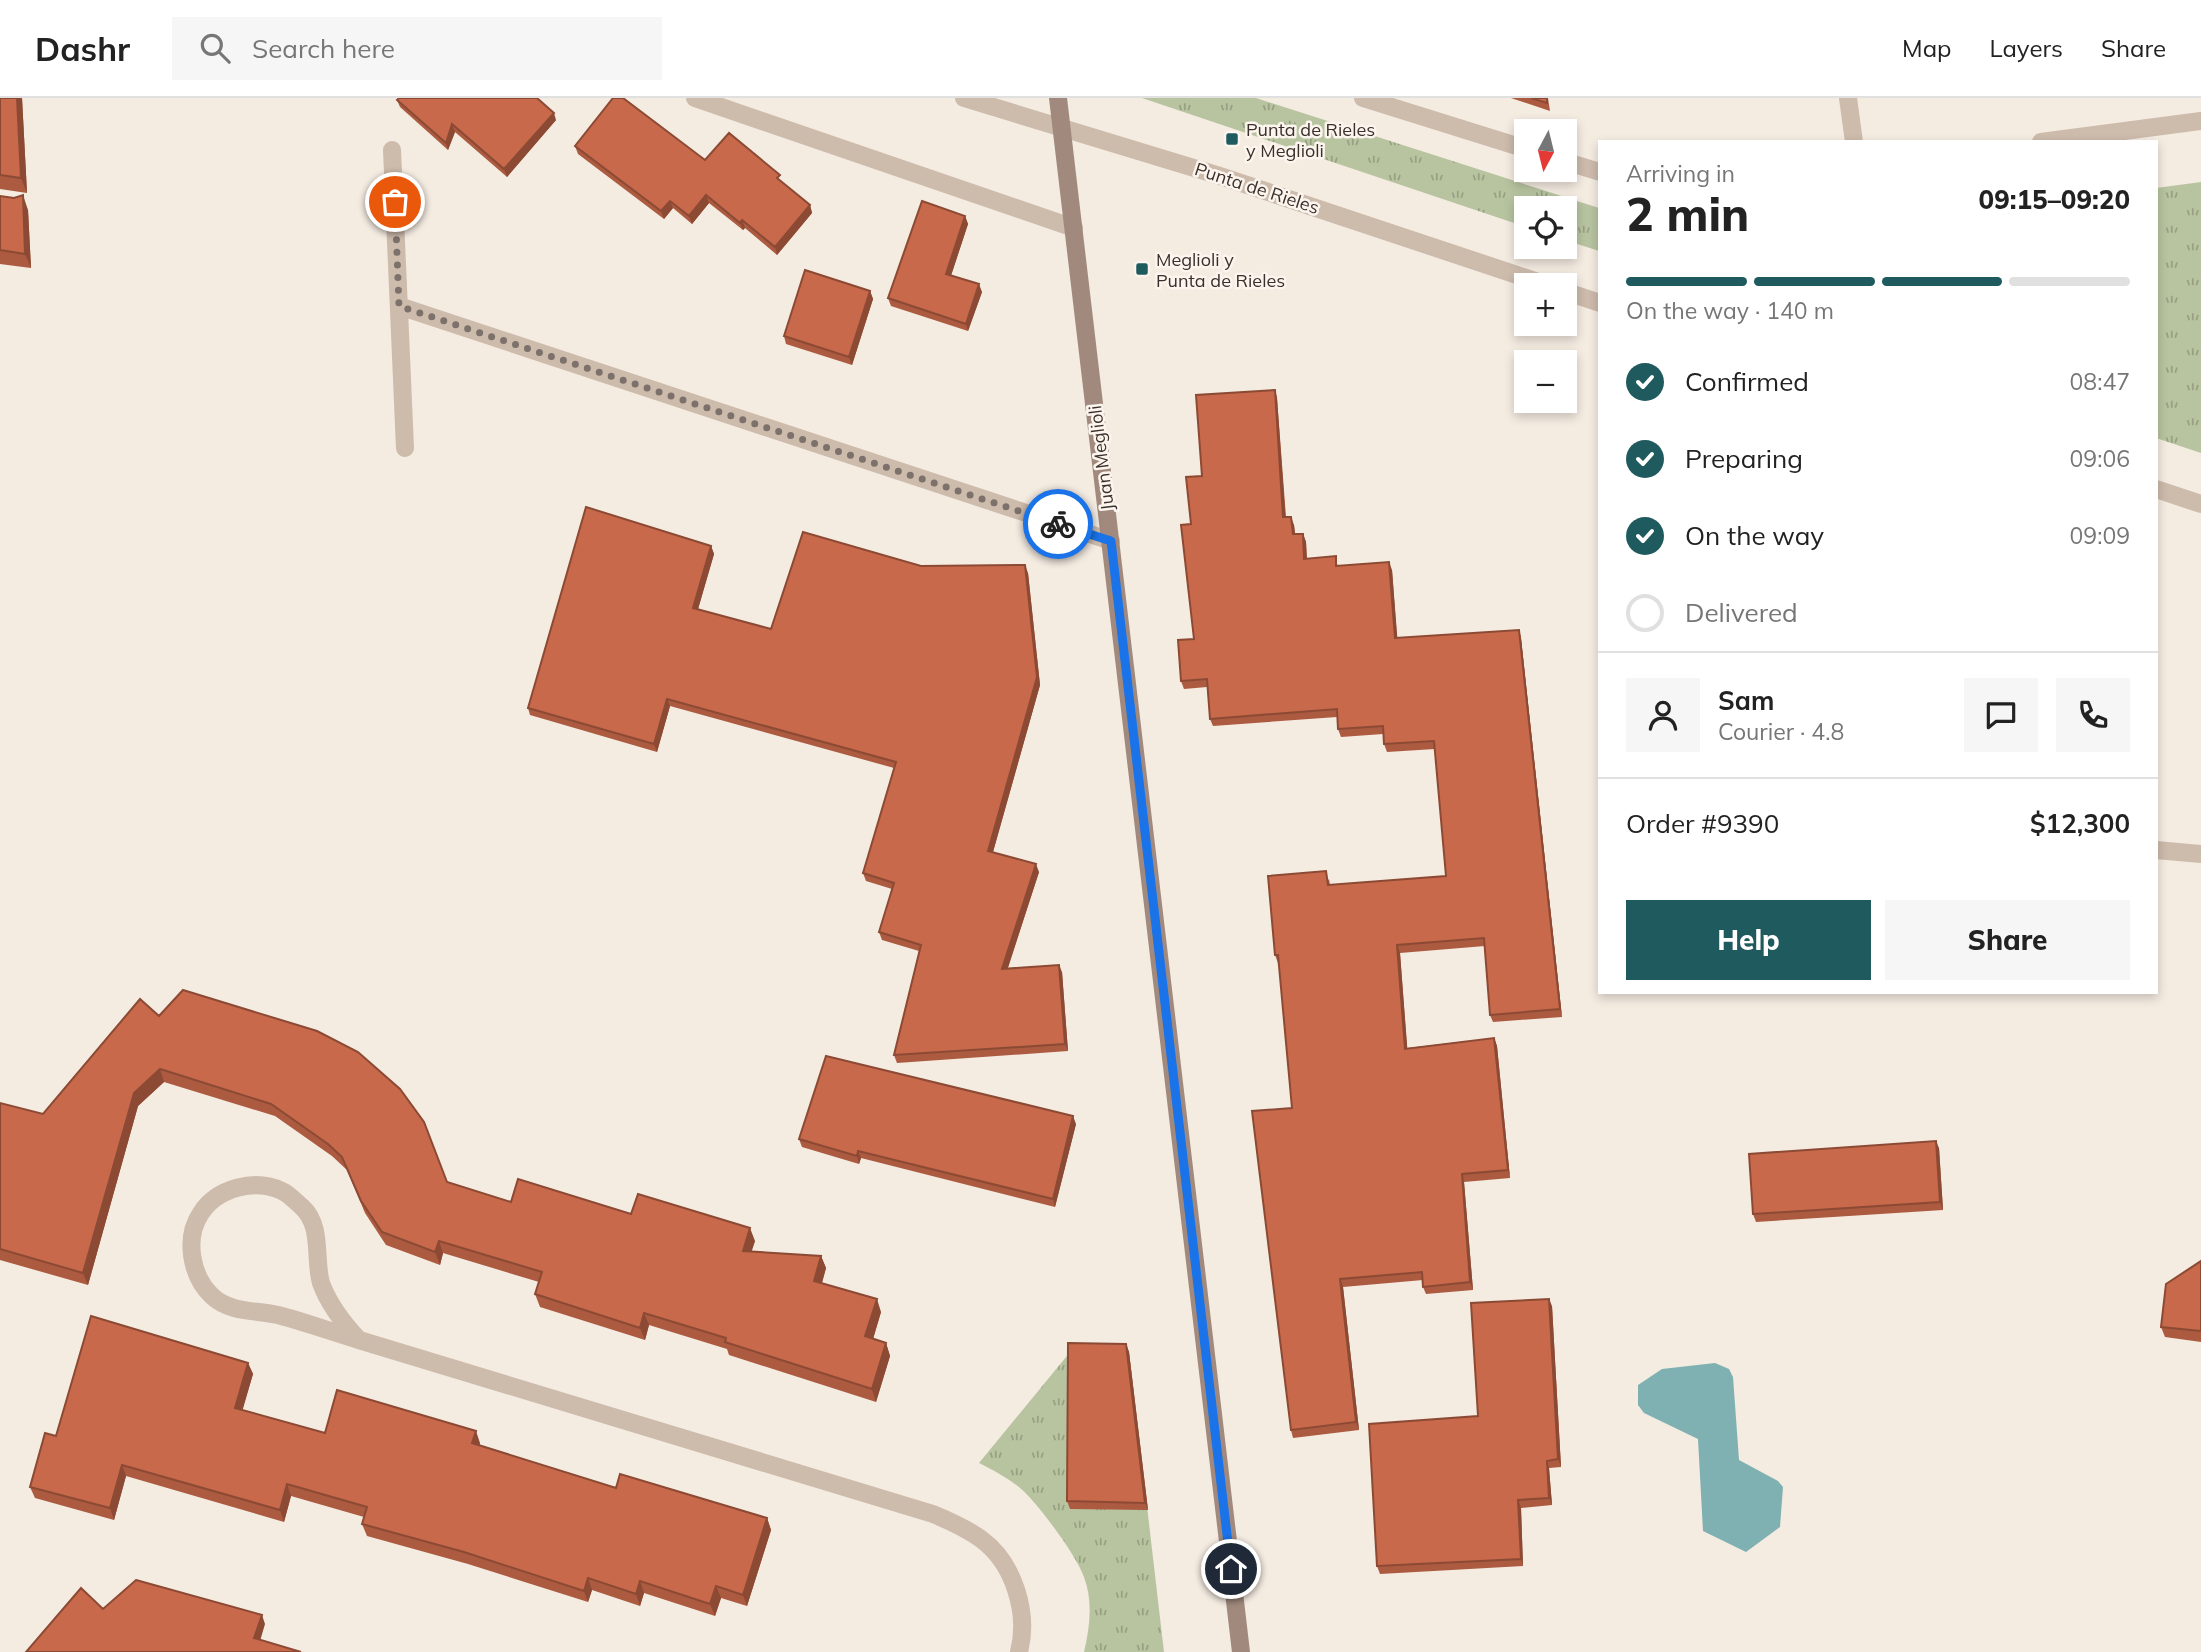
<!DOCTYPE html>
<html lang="en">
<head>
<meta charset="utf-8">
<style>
  body { margin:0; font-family:Mulish,sans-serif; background:#f6f6f6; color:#222; height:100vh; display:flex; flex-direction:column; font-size:26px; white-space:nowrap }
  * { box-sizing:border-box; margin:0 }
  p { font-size:23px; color:#767676 }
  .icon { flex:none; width:38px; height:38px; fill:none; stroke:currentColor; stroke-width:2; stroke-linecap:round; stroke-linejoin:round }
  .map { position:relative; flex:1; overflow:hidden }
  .sheet { position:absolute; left:1598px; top:42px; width:560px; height:854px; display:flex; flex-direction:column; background:#fff; border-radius:0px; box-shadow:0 4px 10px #0003 }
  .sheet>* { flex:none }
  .needle { width:46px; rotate:187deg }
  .tools { position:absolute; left:1514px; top:21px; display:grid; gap:14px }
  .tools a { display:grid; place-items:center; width:63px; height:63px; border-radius:0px; background:#fff; box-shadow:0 4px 10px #0003; font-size:35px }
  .pin { position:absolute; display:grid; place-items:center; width:60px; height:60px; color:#fff; margin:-30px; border:4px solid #fff; border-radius:50%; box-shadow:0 2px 7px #0007 }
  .courier { position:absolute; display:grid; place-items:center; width:70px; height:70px; margin:-35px; border:5px solid #1a73e8; border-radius:50%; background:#fff; color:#222; box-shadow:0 2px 9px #0007 }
  .summary em { font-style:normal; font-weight:800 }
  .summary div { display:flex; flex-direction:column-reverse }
  .summary { display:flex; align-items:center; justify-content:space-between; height:119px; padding:0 28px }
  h1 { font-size:46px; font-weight:800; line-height:52px }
  .bar { display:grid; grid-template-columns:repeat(4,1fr); gap:10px 7px; align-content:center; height:84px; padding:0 28px }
  .bar i { height:9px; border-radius:5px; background:#e0e0e0 }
  .bar .active { background:#1f5a5e }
  .bar p { grid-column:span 4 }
  .line { display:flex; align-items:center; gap:18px; padding:0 28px; border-top:2px solid #e0e0e0 }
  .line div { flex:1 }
  .round { display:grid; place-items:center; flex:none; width:74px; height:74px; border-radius:0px; background:#f6f6f6 }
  ol { padding:0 28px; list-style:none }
  li { display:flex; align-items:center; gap:21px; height:77px }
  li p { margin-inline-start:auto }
  li .icon { padding:7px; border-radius:50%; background:#1f5a5e; color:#fff; stroke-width:4 }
  li:last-child { color:#767676 }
  li i { width:38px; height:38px; border:4px solid #e0e0e0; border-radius:50% }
  .cta { display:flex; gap:14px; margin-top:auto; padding:14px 28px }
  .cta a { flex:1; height:80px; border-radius:0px; background:#1f5a5e; color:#fff; font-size:28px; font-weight:800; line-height:80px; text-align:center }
  .cta a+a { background:#f6f6f6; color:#222 }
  header { display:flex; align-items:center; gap:42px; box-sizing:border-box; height:98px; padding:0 35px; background:#fff; border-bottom:2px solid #e0e0e0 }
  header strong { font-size:33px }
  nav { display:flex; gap:38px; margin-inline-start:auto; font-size:24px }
  .search { width:490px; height:63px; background:#f6f6f6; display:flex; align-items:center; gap:18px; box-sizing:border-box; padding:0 24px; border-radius:0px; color:#767676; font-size:26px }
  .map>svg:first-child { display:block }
</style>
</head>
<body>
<header>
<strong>Dashr</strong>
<div class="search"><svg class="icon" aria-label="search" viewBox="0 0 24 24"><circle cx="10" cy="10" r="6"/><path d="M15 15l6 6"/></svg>Search here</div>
<nav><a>Map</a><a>Layers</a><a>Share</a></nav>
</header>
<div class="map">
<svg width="2201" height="1554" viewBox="0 0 2201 1554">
  <defs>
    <pattern id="park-tufts" width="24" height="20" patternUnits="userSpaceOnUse" patternTransform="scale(1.75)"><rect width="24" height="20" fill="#b8c4a0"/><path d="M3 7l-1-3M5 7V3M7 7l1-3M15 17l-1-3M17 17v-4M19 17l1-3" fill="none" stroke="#97a083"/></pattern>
  </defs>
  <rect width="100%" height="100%" fill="#f4ebe1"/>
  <path fill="url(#park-tufts)" d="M1142,0H1256L1599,110V153L1565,142L1564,110H1526V129Z
    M2201,84V355L2156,340V90Z
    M1071,1253L1129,1254L1164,1554H1084C1090,1529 1093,1503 1084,1479C1077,1458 1037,1404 1020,1390C1008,1380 993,1372 979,1365Z"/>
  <path fill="#7fb0b2" d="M1715,1265L1729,1271L1733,1279L1739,1362L1778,1383L1783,1389L1780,1429L1746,1454L1703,1433L1698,1341L1644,1315L1638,1307V1287L1662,1271Z"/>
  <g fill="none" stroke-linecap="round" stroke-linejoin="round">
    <path stroke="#cdbbac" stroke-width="18" d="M695,0L1074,130
      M1363,0L1526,51
      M1848,0L1854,44
      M2041,44L2201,23
      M392,52L405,350
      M1564,63L1600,74
      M399,208L1111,443
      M2156,752L2201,756
      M359,1242C343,1225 329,1207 321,1185C314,1161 323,1128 302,1109C296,1104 289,1096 282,1093C255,1080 217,1090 201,1115C184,1140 191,1178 212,1198C230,1215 256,1212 278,1217C305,1224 332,1234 359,1242L933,1416C950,1423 966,1430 981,1441C1014,1465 1029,1515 1019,1554"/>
    <path stroke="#cdbbac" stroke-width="18" d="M964,0L1217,77L1547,187
      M1564,193L1600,205
      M2156,391L2201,406"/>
    <path stroke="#a18a7d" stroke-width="18" d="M1058,0L1241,1554"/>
  </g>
  <path fill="#ac5a40" d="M0,0H22L27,95L0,91Z
    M1511,0H1548L1550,13Z
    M397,2L556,22L507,79L455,34L448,52L400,9Z
    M575,48L705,62L782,84L810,107L812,115L777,157L745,130L743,132L709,105L692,126L673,110L664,121L578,56Z
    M0,98L28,112L31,170L0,166Z
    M965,118L968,126L951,177L982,194L968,233L891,208L888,200Z
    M870,193L873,201L852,267L786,246L784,238Z
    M1275,292L1277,300L1286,419L1294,427L1295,436H1303L1306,444L1307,460L1339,467L1392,472L1397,540L1519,532L1521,540L1562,919L1493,924L1490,917L1485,848L1400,855L1407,950L1494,940L1497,948L1510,1080L1464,1084L1473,1192L1426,1196L1423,1189V1182L1343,1189L1359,1332L1293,1340L1291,1332L1292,1010L1279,865H1278L1275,857L1329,781L1330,787L1446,778L1435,651L1387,654L1384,646L1383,636L1341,639L1338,631L1337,619L1213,628L1210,621L1207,589L1184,591L1181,583L1194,541L1191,426L1202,378Z
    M711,448L714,456L698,511L771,531L921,468L1028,475L1040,587L993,754L1039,774L1008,870L1062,874L1068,953L897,965L894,957L919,853L882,842L879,834L892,791L866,783L863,775L894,670L670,608L657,654L530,617L528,610Z
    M159,918L447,1084L511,1104L631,1116L755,1143L751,1153L821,1158L826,1170L822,1185L881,1214L873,1241L886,1245L890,1258L876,1304L729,1257L727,1251L649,1227L645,1242L540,1209L535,1196L539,1184L443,1155L440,1167L386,1147L365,1115L347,1072L332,1058L275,1018L164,984L138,1008L88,1187L0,1162V1005L43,1016Z
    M1076,1026L1055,1109L861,1060L859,1066L802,1049L799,1041Z
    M1939,1050L1943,1112L1756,1124L1753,1116Z
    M2201,1163V1244L2165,1239L2161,1229Z
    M1552,1208L1561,1369L1549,1370L1552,1407L1521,1410L1523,1468L1380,1476L1377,1468Z
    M1126,1246L1129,1254L1148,1412L1070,1411L1067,1403Z
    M248,1265L253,1276L242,1312L325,1335L480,1345L479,1347L616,1390L767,1420L771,1432L747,1508L721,1500L715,1518L644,1495L640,1508L592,1492L588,1504L468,1466L367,1438L362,1426L364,1419L291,1398L284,1424L126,1378L114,1422L35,1400L30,1389L56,1338Z"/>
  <path fill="#8c4a34" d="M17,0H22L27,95L21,80Z
    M554,15L556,22L507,79L504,71Z
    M452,26L455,34L448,52L446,45Z
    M23,97L28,112L31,170L25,156Z
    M706,97L709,105L692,126L689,118Z
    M670,103L673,110L664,121L661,113Z
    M810,107L812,115L777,157L775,149Z
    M965,118L968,126L949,184L946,176Z
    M742,122L745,130L743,132L740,125Z
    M979,186L982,194L968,233L966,226Z
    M870,193L873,201L852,267L849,259Z
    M1275,292L1277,300L1286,427L1283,419Z
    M1291,419L1294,427L1296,444L1293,436Z
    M1303,436L1306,444L1307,469L1304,461Z
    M711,448L714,456L696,518L693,510Z
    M1389,464L1392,472L1398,548L1395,540Z
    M1025,467L1028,475L1040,587L991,761L988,753Z
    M1519,532L1521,540L1562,919L1560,911Z
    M667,601L670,608L657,654L654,646Z
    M1036,766L1039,774L1005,878L1002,871Z
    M1397,847L1400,855L1408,959L1405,951Z
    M1059,867L1062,874L1068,953L1065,946Z
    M1494,940L1497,948L1510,1080L1508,1072Z
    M160,971L164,984L138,1008L88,1187L83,1175L134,995Z
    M1073,1018L1076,1026L1055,1109L1053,1101Z
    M1936,1043L1939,1050L1943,1112L1940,1104Z
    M858,1053L861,1060L859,1066L857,1058Z
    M1462,1076L1464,1084L1473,1192L1470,1184Z
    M750,1130L755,1143L748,1165L743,1153Z
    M439,1143L443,1155L440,1167L435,1154Z
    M821,1158L826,1170L819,1195L814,1183Z
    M1340,1181L1343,1189L1359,1332L1356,1324Z
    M877,1201L881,1214L870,1251L865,1238Z
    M1549,1201L1552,1208L1561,1369L1558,1361Z
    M644,1215L649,1227L645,1242L640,1230Z
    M886,1245L890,1258L876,1304L872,1291Z
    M1126,1246L1129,1254L1148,1412L1145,1405Z
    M248,1265L253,1276L240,1321L235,1310Z
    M476,1333L480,1345L477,1357L472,1345Z
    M1547,1363L1549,1370L1552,1407L1549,1400Z
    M122,1367L126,1378L114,1422L110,1410Z
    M287,1386L291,1398L284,1424L280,1412Z
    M1518,1402L1521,1410L1523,1468L1521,1461Z
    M767,1420L771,1432L747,1508L743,1497Z
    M588,1480L592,1492L588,1504L584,1493Z
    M640,1483L644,1495L640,1508L636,1496Z
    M716,1488L721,1500L715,1518L710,1506Z
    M262,1517L265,1526L258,1550L254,1540Z"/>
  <path fill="#c8694b" stroke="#8c4a34" stroke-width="2" d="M0,0H17L21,80L0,77Z
    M399,0H537L554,15L504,71L452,26L446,45L397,2Z
    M613,0H623L705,62L729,35L780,77L777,80L810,107L775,149L742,122L740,125L706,97L689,118L670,103L661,113L575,48Z
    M1531,0H1547V5Z
    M23,97L25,156L0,152V98L14,100Z
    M922,103L965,118L946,176L979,186L966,226L888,200Z
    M805,172L870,193L849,259L784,238Z
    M1275,292L1283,419H1291L1293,436H1303L1304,461L1336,458V468L1389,464L1395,540L1519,532L1560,911L1490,917L1484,840L1397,847L1405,951L1494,940L1508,1072L1462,1076L1470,1184L1423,1189L1422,1174L1340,1181L1356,1324L1291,1332L1252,1013L1292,1010L1278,857H1275L1268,778L1326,773L1328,787L1446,778L1434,643L1384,646L1383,628L1338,631L1337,611L1210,621L1207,581L1181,583L1178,542L1194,541L1181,427L1191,426L1186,379L1202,378L1196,297Z
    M586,409L711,448L693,510L771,531L803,434L921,468L1025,467L1037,579L988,753L1036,766L1002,871L1059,867L1065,946L894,957L921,847L879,834L894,785L863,775L896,664L667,601L654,646L528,610Z
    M183,892L317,933L358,954L400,991L424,1024L447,1084L511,1104L518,1081L631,1116L638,1096L750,1130L743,1153L821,1158L814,1183L877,1201L865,1238L886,1245L872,1291L725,1244L726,1240L644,1215L640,1230L535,1196L542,1174L439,1143L435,1154L382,1134L361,1103L342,1059L328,1046L271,1006L160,971L134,995L83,1175L0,1151V1005L43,1016L140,901L159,918Z
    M826,958L1073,1018L1053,1101L858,1053L857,1058L799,1041Z
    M1936,1043L1940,1104L1753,1116L1749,1056Z
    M2201,1163V1233L2161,1229L2166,1186Z
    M1549,1201L1558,1361L1547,1363L1549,1400L1518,1402L1521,1461L1377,1468L1369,1326L1478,1318L1471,1205Z
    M91,1218L248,1265L235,1310L325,1335L337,1292L476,1333L472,1345L616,1390L620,1376L767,1420L743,1497L716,1488L710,1506L640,1483L636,1496L588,1480L584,1493L464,1454L362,1426L367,1409L287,1386L280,1412L122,1367L110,1410L30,1389L45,1335L56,1338Z
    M1068,1245L1126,1246L1145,1405L1067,1403Z
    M136,1482L262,1517L254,1540L301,1554H26L81,1490L103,1511Z"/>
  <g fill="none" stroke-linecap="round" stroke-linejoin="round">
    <path stroke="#7c716b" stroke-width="7" stroke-dasharray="0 12.6" d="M395,104L399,208L1058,426"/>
    <path stroke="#1a73e8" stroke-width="9" d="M1058,426L1111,443L1231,1471"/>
  </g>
  <g fill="#1f5a5e" stroke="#fbf5ee" stroke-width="2.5">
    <rect x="1225" y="34" width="14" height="14" rx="3.5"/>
    <rect x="1135" y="164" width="14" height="14" rx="3.5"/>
  </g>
  <g text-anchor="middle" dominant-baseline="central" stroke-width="5" stroke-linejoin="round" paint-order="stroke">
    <g font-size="18" fill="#3b302b" stroke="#fbf5ee" text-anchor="start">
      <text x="1246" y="31">Punta de Rieles<tspan x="1246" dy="21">y Meglioli</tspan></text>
      <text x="1156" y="161">Meglioli y<tspan x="1156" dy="21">Punta de Rieles</tspan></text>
    </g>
    <g font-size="18" fill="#3b302b" stroke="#fbf5ee">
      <text transform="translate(1257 90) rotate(18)">Punta de Rieles</text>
      <text transform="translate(1101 360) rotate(-97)">Juan Meglioli</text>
    </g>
  </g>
</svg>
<div class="tools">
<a><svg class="needle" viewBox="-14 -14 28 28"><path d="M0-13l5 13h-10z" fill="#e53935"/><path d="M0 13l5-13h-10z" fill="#767676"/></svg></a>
<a><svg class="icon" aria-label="locate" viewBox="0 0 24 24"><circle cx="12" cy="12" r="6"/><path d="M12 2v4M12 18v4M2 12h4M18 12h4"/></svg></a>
<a>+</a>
<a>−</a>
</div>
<div class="pin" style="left:395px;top:104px;background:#ea580c"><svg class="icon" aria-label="bag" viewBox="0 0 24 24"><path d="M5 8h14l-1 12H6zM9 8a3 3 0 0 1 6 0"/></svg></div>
<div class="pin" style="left:1231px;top:1471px;background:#1f2937"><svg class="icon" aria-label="home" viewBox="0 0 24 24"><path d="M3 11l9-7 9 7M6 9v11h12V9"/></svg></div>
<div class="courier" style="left:1058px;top:426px"><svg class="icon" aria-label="bike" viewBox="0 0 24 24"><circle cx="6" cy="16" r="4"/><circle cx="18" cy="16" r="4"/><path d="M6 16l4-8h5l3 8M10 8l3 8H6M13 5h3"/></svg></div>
<section class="sheet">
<div class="summary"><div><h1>2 min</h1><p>Arriving in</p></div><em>09:15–09:20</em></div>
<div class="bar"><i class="active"></i><i class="active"></i><i class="active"></i><i></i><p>On the way · 140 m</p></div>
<ol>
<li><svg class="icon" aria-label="check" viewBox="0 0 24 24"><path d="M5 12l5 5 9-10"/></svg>Confirmed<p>08:47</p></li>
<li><svg class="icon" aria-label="check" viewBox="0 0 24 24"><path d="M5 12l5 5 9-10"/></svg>Preparing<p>09:06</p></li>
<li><svg class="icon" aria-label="check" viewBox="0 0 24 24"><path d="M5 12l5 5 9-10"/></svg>On the way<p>09:09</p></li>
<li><i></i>Delivered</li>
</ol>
<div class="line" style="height:126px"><a class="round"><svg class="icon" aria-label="person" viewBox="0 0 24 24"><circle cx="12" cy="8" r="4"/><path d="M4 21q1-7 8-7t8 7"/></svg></a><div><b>Sam</b><p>Courier · 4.8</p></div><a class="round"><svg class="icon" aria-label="chat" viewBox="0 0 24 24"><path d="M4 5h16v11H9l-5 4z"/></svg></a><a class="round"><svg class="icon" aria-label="phone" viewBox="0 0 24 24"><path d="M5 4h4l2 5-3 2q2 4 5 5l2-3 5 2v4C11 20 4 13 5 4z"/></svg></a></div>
<div class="line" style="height:91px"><div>Order #9390</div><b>$12,300</b></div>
<div class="cta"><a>Help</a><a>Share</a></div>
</section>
</div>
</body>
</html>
